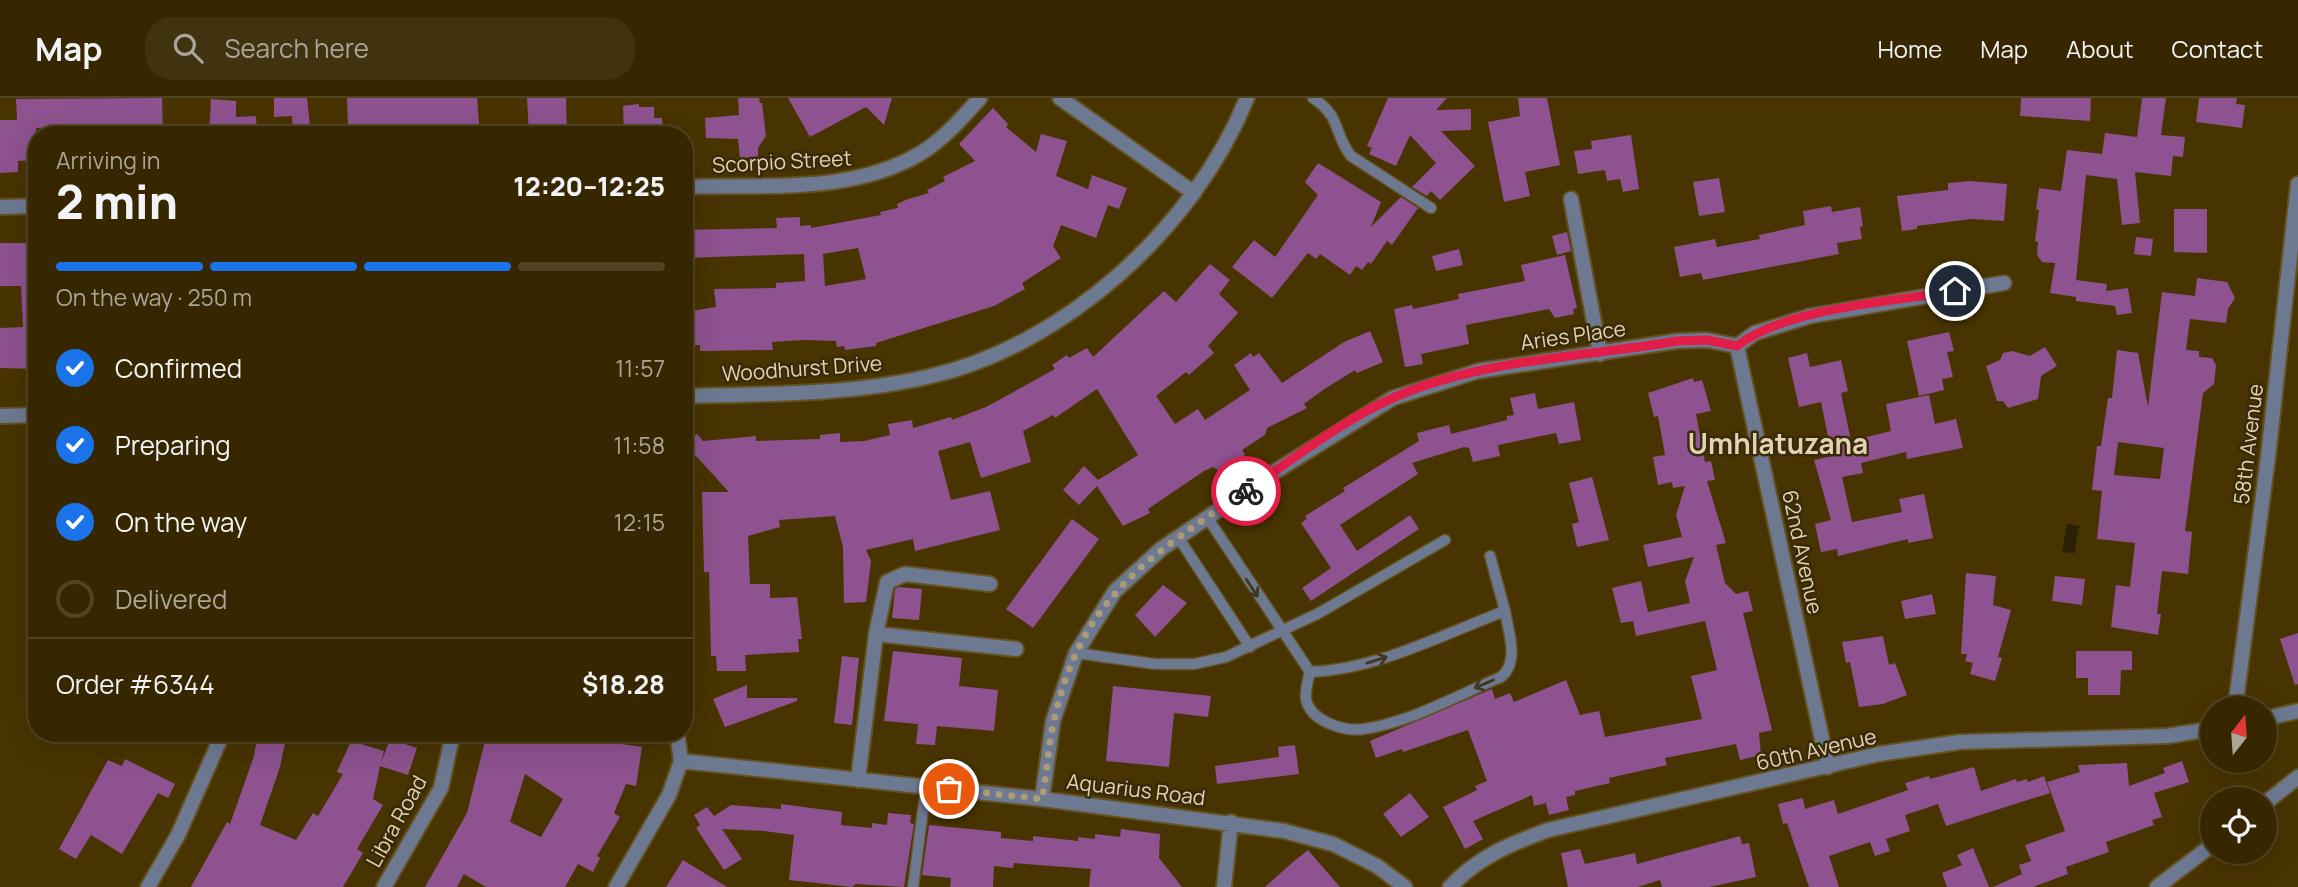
<!DOCTYPE html>
<html lang="en">
<head>
<meta charset="utf-8">
<style>
  body { margin:0; font-family:Manrope,sans-serif; background:#41330f; color:#f1f3f6; height:100vh; display:flex; flex-direction:column; font-size:26px; white-space:nowrap }
  * { box-sizing:border-box; margin:0 }
  p { font-size:23px; color:#aaa599 }
  .icon { flex:none; width:38px; height:38px; fill:none; stroke:currentColor; stroke-width:2; stroke-linecap:round; stroke-linejoin:round }
  .map { position:relative; flex:1; overflow:hidden }
  .panel { position:absolute; left:28px; top:28px; width:665px; height:616px; display:flex; flex-direction:column; background:#362700; border-radius:28px; box-shadow:0 7px 28px #0002,0 0 0 2px #504422 }
  .panel>* { flex:none }
  .needle { width:46px; rotate:17deg }
  .fabs { position:absolute; left:2200px; top:598px; display:grid; gap:14px }
  .fabs a { display:grid; place-items:center; width:77px; height:77px; border-radius:50%; background:#362700; box-shadow:0 7px 28px #0002,0 0 0 2px #504422; font-size:35px }
  .pin { position:absolute; display:grid; place-items:center; width:60px; height:60px; color:#fff; margin:-30px; border:4px solid #fff; border-radius:50%; box-shadow:0 2px 7px #0007 }
  .courier { position:absolute; display:grid; place-items:center; width:70px; height:70px; margin:-35px; border:5px solid #e11d48; border-radius:50%; background:#fff; color:#222; box-shadow:0 2px 9px #0007 }
  .head em { font-style:normal; font-weight:800 }
  .head div { display:flex; flex-direction:column-reverse }
  .head { display:flex; align-items:center; justify-content:space-between; height:119px; padding:0 28px }
  h1 { font-size:46px; font-weight:800; line-height:52px }
  .bar { display:grid; grid-template-columns:repeat(4,1fr); gap:10px 7px; align-content:center; height:84px; padding:0 28px }
  .bar i { height:9px; border-radius:5px; background:#504422 }
  .bar .active { background:#1a73e8 }
  .bar p { grid-column:span 4 }
  .line { display:flex; align-items:center; gap:18px; padding:0 28px; border-top:2px solid #504422 }
  .line div { flex:1 }
  ol { padding:0 28px; list-style:none }
  li { display:flex; align-items:center; gap:21px; height:77px }
  li p { margin-inline-start:auto }
  li .icon { padding:7px; border-radius:50%; background:#1a73e8; color:#fff; stroke-width:4 }
  li:last-child { color:#aaa599 }
  li i { width:38px; height:38px; border:4px solid #504422; border-radius:50% }
  header { display:flex; align-items:center; gap:42px; box-sizing:border-box; height:98px; padding:0 35px; background:#362700; border-bottom:2px solid #504422 }
  header strong { font-size:33px }
  nav { display:flex; gap:38px; margin-inline-start:auto; font-size:24px }
  .search { width:490px; height:63px; background:#41330f; display:flex; align-items:center; gap:18px; box-sizing:border-box; padding:0 24px; border-radius:28px; color:#aaa599; font-size:26px }
  .map>svg:first-child { display:block }
</style>
</head>
<body>
<header>
<strong>Map</strong>
<div class="search"><svg class="icon" aria-label="search" viewBox="0 0 24 24"><circle cx="10" cy="10" r="6"/><path d="M15 15l6 6"/></svg>Search here</div>
<nav><a>Home</a><a>Map</a><a>About</a><a>Contact</a></nav>
</header>
<div class="map">
<svg width="2298" height="789" viewBox="0 0 2298 789">
  <rect width="100%" height="100%" fill="#483400"/>
  <path fill="#2d2105" d="M2067,425L2082,429L2078,431L2075,455L2062,454Z"/>
  <path fill="#8d528f" fill-rule="evenodd" d="M162,0L163,37H71V28L36,30L37,62L18,63V74L0,75V22H17L16,1Z
    M274,0H307L311,37H293L292,18L274,19Z
    M347,0H477L480,37H367L366,30H348Z
    M527,0H566L567,37H529Z
    M738,0H759L760,5H762L766,38L758,50V59L740,60L738,41L706,40L705,20L739,17Z
    M788,0H892L884,27L866,9L810,39Z
    M1388,0H1447L1436,12L1471,11V32L1441,33L1475,68L1440,102L1431,93L1427,98L1412,89L1436,65L1410,37L1396,68L1369,56L1372,50L1367,48Z
    M1518,0H1547L1560,67L1525,74L1530,98L1504,104L1488,24L1520,18Z
    M2021,0H2091L2090,23L2020,18Z
    M2142,0H2166L2161,37L2185,39L2183,59L2173,58L2171,78L2135,74L2140,125L2122,127L2117,81L2086,77L2076,182L2107,186L2106,193L2128,190L2132,215L2117,217L2115,208L2076,203V199L2050,195L2055,165L2042,164L2037,157L2038,144L2035,143L2039,112L2036,111L2039,90L2061,93L2067,52L2102,56L2105,35L2137,39Z
    M2199,0H2237L2236,6L2245,7L2242,30L2196,24Z
    M211,1L236,3V19L256,18L257,37H209Z
    M639,6V9H654V20H662L663,37H624L623,8Z
    M993,10L1008,26L1006,29L1036,54L1041,36L1067,43L1056,78L1088,91L1092,77L1127,90L1119,111L1108,107L1096,140L1061,127L1053,148L1061,160L1022,185L1025,191L994,208L876,245V248L845,252L844,248L837,249L836,243L804,242L772,244L773,252L700,253V247L684,248V214L716,209L714,191L776,190V185L805,183L804,156L684,160V132L777,130L776,120L800,119V128L811,127V130L881,117L880,114L898,110L897,106L908,101L929,95L927,92L945,83L943,79L975,63L959,46ZM858,150L866,181L825,188L823,156Z
    M1631,37L1639,91L1623,94L1620,81L1607,83L1605,72L1578,76L1574,53L1592,51L1591,43Z
    M1318,65L1381,104L1371,129L1401,99L1418,110L1392,147L1387,143L1371,166L1368,164L1362,172L1356,168L1350,177L1320,156L1316,161L1308,155L1272,200L1232,169L1254,142L1275,159L1318,97L1305,84Z
    M1719,80L1725,114L1699,118L1693,84Z
    M1969,83L2007,86L2004,123L1971,121L1917,128V131L1902,133L1897,98L1948,92V85Z
    M1831,108L1832,114L1860,109L1863,128L1860,129L1862,141L1837,145L1839,156L1703,182L1701,175L1680,179L1674,149L1715,141L1717,149L1760,141L1759,137L1805,127L1803,113Z
    M2174,111H2207V155L2174,154Z
    M1567,134L1571,153L1557,157L1552,138Z
    M2136,139L2153,141L2151,158L2134,156Z
    M0,145H37V271L0,270V230L23,229L21,188H0Z
    M1459,151L1463,167L1436,173L1432,158Z
    M1565,157L1577,210L1573,211L1574,216L1555,220L1549,211L1466,227L1469,246L1421,256L1423,266L1405,269L1394,211L1412,207L1413,211L1459,201L1458,196L1525,183L1521,167Z
    M1210,166L1230,182L1219,196L1238,215L1208,248L1214,255L1189,277L1186,274L1156,298L1175,326L1198,311L1205,322L1250,292L1234,267L1251,255L1253,259L1259,255L1282,285L1344,244L1370,233L1383,264L1357,275L1355,272L1323,292L1304,306L1307,310L1267,330L1265,337L1242,352L1245,357L1220,374L1213,369L1204,373L1148,411L1150,415L1123,428L1097,388L1079,407L1063,392L1084,368L1098,382L1138,357L1097,291L1055,320L1053,317L1023,333L1031,364L981,380L970,344L938,353L951,402L990,393L1000,432L915,453L913,441L866,452L871,463L866,504L844,505L843,449L835,418L779,422L780,429L748,438L750,486H770V500L797,499L802,541H798L799,554L745,557L746,573H717L716,558H711L709,474H704L702,394H729L684,345L697,336L703,343L756,338V343L820,341V337L840,335V344L864,343L890,337L888,326L912,322L913,330L951,319L952,322L986,309L1055,271L1052,267L1067,257L1069,260L1087,250L1093,259L1164,193L1176,204Z
    M2197,180L2227,184L2235,200L2228,211L2226,225L2190,221L2186,252L2199,253V259L2212,260L2216,267L2214,286L2203,295L2185,433L2192,434L2188,476L2162,473L2157,516H2161L2158,537L2111,529L2116,487L2130,489L2135,445L2097,441L2102,393L2092,392L2097,348H2101L2108,300H2112L2117,252L2138,255L2148,309L2162,194L2195,198ZM2118,344L2164,350L2160,381L2114,377Z
    M1949,234L1954,253L1947,254L1953,279L1942,281L1944,292L1919,298L1907,243Z
    M2045,249L2057,268L2041,278L2038,301L2008,310L2003,303H1997L1986,268L2000,262L2003,255L2012,253L2030,258Z
    M1807,255L1810,269L1841,262L1848,293L1841,295L1851,343L1891,333L1886,306L1929,297L1935,326L1956,321L1963,350L1907,361L1906,354L1861,365L1863,375L1842,379L1852,424L1902,414L1899,401L1924,396L1933,440L1908,445V441L1838,458L1837,451L1821,454L1815,426L1831,422L1814,362L1832,358L1821,304L1799,309L1788,260Z
    M1693,280L1694,284L1702,282L1711,313L1696,316L1705,364L1711,363L1715,382L1707,383L1726,445L1716,447L1725,485L1736,496L1748,493L1753,513L1743,515L1772,632L1759,635L1761,657L1740,662L1736,646L1665,660L1667,667L1609,680L1610,685L1575,693V697L1566,699L1569,712L1549,717L1546,705L1534,708L1532,697L1473,723L1483,741L1465,751L1443,709L1477,692L1475,688L1487,683L1468,632L1403,654L1402,651L1376,660L1370,643L1492,591L1495,601L1510,595L1514,604L1566,582L1580,617L1599,613L1605,639L1702,621L1691,578L1717,572L1705,523L1636,538L1633,523L1621,525L1612,490L1641,483L1648,514L1690,505L1685,483L1694,459L1648,469L1643,447L1682,439L1676,417L1685,388L1673,390L1672,384L1658,387L1653,359L1665,357L1658,318L1654,319L1648,295Z
    M1535,295L1538,311L1574,304L1581,342L1559,346L1556,335L1498,347L1500,358L1473,364L1469,350L1464,349L1412,365L1418,376L1340,427L1357,453L1410,417L1419,431L1311,503L1302,490L1331,470L1301,425L1307,421L1305,418L1345,393L1343,390L1419,343L1417,335L1449,327L1451,336L1507,322V318L1514,317L1510,300Z
    M1592,379L1609,442L1577,449L1572,426L1579,424L1569,385Z
    M1072,421L1099,441L1033,530L1006,511Z
    M1966,475L1996,478L1993,507L2011,512L1998,559L2002,560L1995,583L1970,576L1973,565L1965,563L1967,556H1961Z
    M2055,478L2085,481L2082,507L2052,503Z
    M1163,487L1187,505L1155,539L1135,517Z
    M899,489L922,491L919,522L892,520L895,491Z
    M1932,496L1936,516L1905,521L1901,503Z
    M2298,535V586L2295,587L2280,541Z
    M1883,538L1889,567L1895,565L1907,597L1883,606L1859,609L1850,564L1846,565L1842,544Z
    M893,553L962,560L959,588L998,592L994,633L937,628L935,647L916,646L918,626L884,623Z
    M2076,553H2132V572H2121L2120,597H2088V580H2076Z
    M842,558L859,560L852,627L834,625Z
    M747,587V600H797V603L725,629L713,601Z
    M1113,588L1211,598L1208,619L1174,615L1169,669L1106,663Z
    M258,635H287L280,669L260,727L296,742L313,715L318,718L343,676L337,674L351,643L384,653L381,665L390,641L417,650L408,677L380,668L373,701L383,707L357,751L363,755L343,789H191L227,724L230,726L254,658Z
    M487,635H595V642L642,649L636,688L626,686L614,715L620,719L597,758L600,760L593,774L578,766L565,789H486L464,776L457,789H425L467,715ZM525,676L563,701L541,739L510,724Z
    M1295,647L1299,676L1217,686L1215,668L1279,659L1278,649Z
    M125,661L175,686L168,700L158,695L122,756L91,737L76,761L59,751L108,662L122,668Z
    M2182,663L2189,684L2154,695L2162,719L2152,722L2154,727L2106,744L2109,754L2066,769L2068,776L2033,789H1993L2022,776L2019,767L2031,763L2025,747L2065,733L2047,684L2080,674L2078,667L2127,665L2129,688L2165,675L2163,670Z
    M1974,669L1981,693L2016,681L2017,684L2027,681L2028,684L2044,678L2050,695L1946,728L1938,706L1905,717L1910,733L1886,741L1890,753L1875,758L1870,744L1829,758L1839,789H1809L1787,725L1783,726L1778,706L1803,700L1805,711L1834,702L1838,716L1908,692L1905,685L1929,678L1930,681Z
    M1410,695L1429,719L1401,739L1383,716Z
    M781,706L842,714L841,727L872,730V725L887,727L888,715L911,717L910,725L914,726L904,789L856,786L852,789L789,782L794,737L764,733L722,731L742,761L724,772L696,730L700,727L694,717L707,709L714,718L731,707L781,711Z
    M929,727L1001,734V740L1033,743V738L1078,743V739L1095,741V736L1120,739L1121,731L1160,736L1159,760L1182,789H1089L1091,771L1014,765L1013,770L994,768L993,789H950L951,780L922,777Z
    M1740,738L1742,746L1749,745L1756,779L1709,789H1662L1660,782L1638,789H1568L1561,755L1580,751L1585,766L1635,755L1637,766Z
    M1973,750L1989,789H1947L1942,775L1962,767L1957,757Z
    M1308,752L1340,789H1265L1293,764Z
    M683,762L727,789H666Z"/>
  <g fill="none" stroke-linecap="round" stroke-linejoin="round">
    <g stroke="#645121" stroke-width="13">
      <path id="service" d="M1313,0C1342,19 1333,35 1351,58L1431,110
        M1207,419L1310,574C1308,582 1305,592 1306,601C1310,623 1344,634 1364,631C1411,624 1458,597 1501,579C1520,564 1508,533 1505,513C1441,537 1379,571 1310,574
        M1178,439L1250,549
        M1490,458L1505,513
        M1076,555L1155,566H1194L1226,559L1319,515L1445,442
        M913,789L926,689"/>
    </g>
    <g stroke="#645121" stroke-width="18">
      <path id="minor" d="M1060,0L1194,95
        M684,89C763,86 851,97 921,55C944,41 962,20 980,0
        M1571,101L1600,256
        M0,109L37,108
        M1737,248L1828,669
        M1737,248L1755,235L1810,218L2004,185
        M684,298C765,296 848,297 927,279C1064,249 1195,129 1247,0
        M0,318L37,317
        M876,536L1016,551
        M2235,611L2268,359L2298,86
        M2264,621L2298,613
        M681,663L1042,701L1284,733L1333,746L1377,768L1405,789
        M858,682L876,536L887,484L905,476L990,486
        M1042,701L1053,623L1076,555L1115,493L1161,451L1276,373L1393,300L1478,273L1677,243L1707,242L1737,248
        M2264,706L2298,679
        M148,789L178,737L223,635
        M384,789L441,690L453,635
        M616,789L669,697L681,663L677,635
        M1224,789L1231,724
        M1450,789C1478,759 1510,746 1548,732L1879,656L1959,644L2167,638L2212,631
        M2157,789L2212,747"/>
    </g>
    <use href="#service" stroke="#6d7991" stroke-width="10"/>
    <use href="#minor" stroke="#6d7991" stroke-width="14"/>
  </g>
  <defs><path id="oneway-shaft" d="M-6 0H5M1.5-3L5.5 0L1.5 3" fill="none" stroke-width="1.6" stroke-linecap="round" stroke-linejoin="round" transform="scale(1.75)"/></defs>
  <g stroke="#41371d">
    <use href="#oneway-shaft" transform="translate(1252 490) rotate(57)"/>
    <use href="#oneway-shaft" transform="translate(1377 562) rotate(-17)"/>
    <use href="#oneway-shaft" transform="translate(1484 586) rotate(157)"/>
  </g>
  <g fill="none" stroke-linecap="round" stroke-linejoin="round">
    <path stroke="#ac9b76" stroke-width="7" stroke-dasharray="0 12.6" d="M949,691L1042,701C1047,675 1048,648 1054,622C1081,500 1149,458 1246,393"/>
    <path stroke="#e11d48" stroke-width="9" d="M1246,393C1292,362 1344,321 1395,299C1482,261 1584,259 1677,243L1707,242L1737,248C1787,209 1893,204 1955,193"/>
  </g>
  <g text-anchor="middle" dominant-baseline="central" stroke-width="5" stroke-linejoin="round" paint-order="stroke">
    <g font-size="21" fill="#e2d3b5" stroke="#392b09">
      <text transform="translate(782 63) rotate(-3)">Scorpio Street</text>
      <text transform="translate(1573 237) rotate(-8)">Aries Place</text>
      <text transform="translate(802 270) rotate(-4)">Woodhurst Drive</text>
      <text transform="translate(2248 346) rotate(-83)">58th Avenue</text>
      <text transform="translate(1803 454) rotate(78)">62nd Avenue</text>
      <text transform="translate(1816 651) rotate(-13)">60th Avenue</text>
      <text transform="translate(1136 691) rotate(7)">Aquarius Road</text>
      <text transform="translate(396 723) rotate(-61)">Libra Road</text>
    </g>
    <g font-size="28" font-weight="bold" fill="#e2d3b5" stroke="#392b09">
      <text x="1778" y="345">Umhlatuzana</text>
    </g>
  </g>
</svg>
<div class="fabs">
<a><svg class="needle" viewBox="-14 -14 28 28"><path d="M0-13l5 13h-10z" fill="#e53935"/><path d="M0 13l5-13h-10z" fill="#aaa599"/></svg></a>
<a><svg class="icon" aria-label="locate" viewBox="0 0 24 24"><circle cx="12" cy="12" r="6"/><path d="M12 2v4M12 18v4M2 12h4M18 12h4"/></svg></a>
</div>
<div class="pin" style="left:949px;top:691px;background:#ea580c"><svg class="icon" aria-label="bag" viewBox="0 0 24 24"><path d="M5 8h14l-1 12H6zM9 8a3 3 0 0 1 6 0"/></svg></div>
<div class="pin" style="left:1955px;top:193px;background:#1f2937"><svg class="icon" aria-label="home" viewBox="0 0 24 24"><path d="M3 11l9-7 9 7M6 9v11h12V9"/></svg></div>
<div class="courier" style="left:1246px;top:393px"><svg class="icon" aria-label="bike" viewBox="0 0 24 24"><circle cx="6" cy="16" r="4"/><circle cx="18" cy="16" r="4"/><path d="M6 16l4-8h5l3 8M10 8l3 8H6M13 5h3"/></svg></div>
<section class="panel">
<div class="head"><div><h1>2 min</h1><p>Arriving in</p></div><em>12:20–12:25</em></div>
<div class="bar"><i class="active"></i><i class="active"></i><i class="active"></i><i></i><p>On the way · 250 m</p></div>
<ol>
<li><svg class="icon" aria-label="check" viewBox="0 0 24 24"><path d="M5 12l5 5 9-10"/></svg>Confirmed<p>11:57</p></li>
<li><svg class="icon" aria-label="check" viewBox="0 0 24 24"><path d="M5 12l5 5 9-10"/></svg>Preparing<p>11:58</p></li>
<li><svg class="icon" aria-label="check" viewBox="0 0 24 24"><path d="M5 12l5 5 9-10"/></svg>On the way<p>12:15</p></li>
<li><i></i>Delivered</li>
</ol>
<div class="line" style="height:91px"><div>Order #6344</div><b>$18.28</b></div>
</section>
</div>
</body>
</html>
